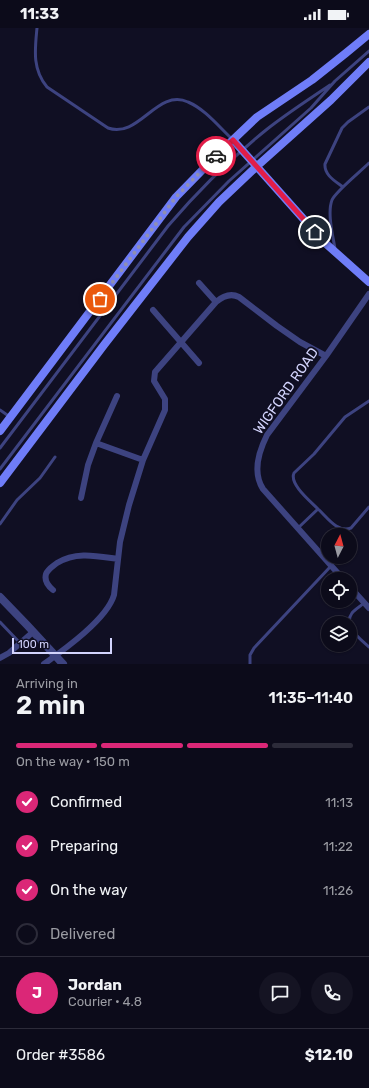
<!DOCTYPE html>
<html lang="en">
<head>
<meta charset="utf-8">
<style>
  body { margin:0; font-family:Rubik,sans-serif; background:#151423; color:#f1f3f6; height:100vh; display:flex; flex-direction:column; font-size:15px; white-space:nowrap }
  * { box-sizing:border-box; margin:0 }
  p { font-size:13px; color:#9a9ba2 }
  .icon { flex:none; width:22px; height:22px; fill:none; stroke:currentColor; stroke-width:2; stroke-linecap:round; stroke-linejoin:round }
  .map { position:relative; height:636px; overflow:hidden }
  .sheet { display:flex; flex-direction:column; background:#0c0b1a; flex:1 }
  .sheet>* { flex:none }
  .needle { width:26px; rotate:6deg }
  .controls { position:absolute; left:321px; top:500px; display:grid; gap:8px }
  .controls a { display:grid; place-items:center; width:36px; height:36px; border-radius:50%; background:#0c0b1a; box-shadow:0 1px 3px #0004,0 0 0 1px #2c2b39; font-size:20px }
  .scale { position:absolute; left:12px; bottom:10px; width:100px; box-sizing:border-box; padding-left:4px; border:2px solid #d3d4fd; border-top:0; font-size:11px; line-height:14px; white-space:nowrap; color:#d3d4fd; -webkit-text-stroke:3px #100f23; paint-order:stroke }
  .pin { position:absolute; display:grid; place-items:center; width:34px; height:34px; color:#fff; margin:-17px; border:2px solid #fff; border-radius:50%; box-shadow:0 1px 4px #0007 }
  .courier { position:absolute; display:grid; place-items:center; width:40px; height:40px; margin:-20px; border:3px solid #e11d48; border-radius:50%; background:#fff; color:#222; box-shadow:0 1px 5px #0007 }
  .summary em { font-style:normal; font-weight:600 }
  .summary div { display:flex; flex-direction:column-reverse }
  .summary { display:flex; align-items:center; justify-content:space-between; height:68px; padding:0 16px }
  h1 { font-size:26px; font-weight:600; line-height:30px }
  .bar { display:grid; grid-template-columns:repeat(4,1fr); gap:6px 4px; align-content:center; height:48px; padding:0 16px }
  .bar i { height:5px; border-radius:3px; background:#2c2b39 }
  .bar .on { background:#db2777 }
  .bar p { grid-column:span 4 }
  .line { display:flex; align-items:center; gap:10px; padding:0 16px; border-top:1px solid #2c2b39 }
  .line div { flex:1 }
  .round { display:grid; place-items:center; flex:none; width:42px; height:42px; border-radius:21px; background:#151423 }
  ol { padding:0 16px; list-style:none }
  li { display:flex; align-items:center; gap:12px; height:44px }
  li p { margin-inline-start:auto }
  li .icon { padding:4px; border-radius:50%; background:#db2777; color:#fff; stroke-width:4 }
  li:last-child { color:#9a9ba2 }
  li i { width:22px; height:22px; border:2px solid #2c2b39; border-radius:50% }
  .status { display:flex; justify-content:space-between; align-items:center; height:28px; padding:0 20px; background:#0c0b1a; direction:ltr }
  .status svg { height:11px; fill:currentColor }
  .map>svg:first-child { display:block }
</style>
</head>
<body>
<div class="status"><b>11:33</b><svg viewBox="0 0 49 12"><path d="M0 12V9h3v3zM5 12V6h3v6zM10 12V3h3v9zM15 12V0h3v12zM26 1h20v11H26zM47 4h2v5h-2z"/></svg></div>
<div class="map">
<svg width="369" height="636" viewBox="0 0 369 636">
  <rect width="100%" height="100%" fill="#100f23"/>
  <g fill="none" stroke-linecap="round" stroke-linejoin="round">
    <path stroke="#3d4380" stroke-width="3" d="M37,0C35,21 32,41 47,59L108,100C139,111 157,60 188,74C205,81 219,99 233,112
      M343,159C335,153 324,147 325,136L342,100L348,94L369,79
      M335,221C333,208 327,185 332,172C335,164 361,143 369,135
      M0,382L10,389
      M0,420L168,198C197,164 230,131 266,102C286,86 308,72 330,57
      M0,441L184,199L229,153L311,80L335,53L369,23
      M318,481C310,473 289,456 294,445L314,426L345,389L369,373
      M0,496L17,472L40,450L55,429
      M298,500L318,481C327,489 337,505 351,500L369,479
      M364,575C361,578 355,581 352,585C342,599 361,611 369,619
      M0,594L20,615
      M250,636V627L254,620L331,538"/>
    <path stroke="#3d4380" stroke-width="6" d="M199,255L216,274
      M153,282L199,335
      M96,415L143,432
      M81,470L88,437L96,415L117,368
      M343,551L263,461C252,444 259,423 267,407L326,328L369,266
      M350,559L369,580
      M53,562C48,558 44,553 46,546C48,541 52,539 57,535C76,523 97,528 118,531
      M0,630L9,625L33,604
      M44,636C65,621 107,591 114,567L120,514L129,477L143,432L165,382V371L154,353L155,344L216,274C223,268 231,265 239,269L277,298L300,314L326,328"/>
    <path stroke="#3d4380" stroke-width="8" d="M0,569L27,597L63,636"/>
    <path stroke="#6f7df8" stroke-width="8" d="M233,112L324,214L369,254
      M0,403L176,169L217,127L257,89L312,52L346,25L369,6
      M0,455L104,317L188,209L219,174L256,139L331,72L369,34"/>
  </g>
  <g fill="none" stroke-linecap="round" stroke-linejoin="round">
    <path stroke="#8f8fb1" stroke-width="4" stroke-dasharray="0 7.2" d="M100,271L176,169L216,128"/>
    <path stroke="#e11d48" stroke-width="5" d="M216,128L233,112L315,204"/>
  </g>
  <g text-anchor="middle" dominant-baseline="central" stroke-width="3.5" stroke-linejoin="round" paint-order="stroke">
    <g font-size="14" fill="#d3d4fd" stroke="#100f23">
      <text transform="translate(286 363) rotate(-55)">WIGFORD ROAD</text>
    </g>
  </g>
</svg>
<div class="controls">
<a><svg class="needle" viewBox="-14 -14 28 28"><path d="M0-13l5 13h-10z" fill="#e53935"/><path d="M0 13l5-13h-10z" fill="#9a9ba2"/></svg></a>
<a><svg class="icon" aria-label="locate" viewBox="0 0 24 24"><circle cx="12" cy="12" r="6"/><path d="M12 2v4M12 18v4M2 12h4M18 12h4"/></svg></a>
<a><svg class="icon" aria-label="layers" viewBox="0 0 24 24"><path d="M12 4l9 5-9 5-9-5zM3 14l9 5 9-5"/></svg></a>
</div>
<div class="scale">100 m</div>
<div class="pin" style="left:100px;top:271px;background:#ea580c"><svg class="icon" aria-label="bag" viewBox="0 0 24 24"><path d="M5 8h14l-1 12H6zM9 8a3 3 0 0 1 6 0"/></svg></div>
<div class="pin" style="left:315px;top:204px;background:#1f2937"><svg class="icon" aria-label="home" viewBox="0 0 24 24"><path d="M3 11l9-7 9 7M6 9v11h12V9"/></svg></div>
<div class="courier" style="left:216px;top:128px"><svg class="icon" aria-label="car" viewBox="0 0 24 24"><path d="M5 17H2v-5l4-1 3-4h7l3 4 3 1v5h-3M9 17h6M6 11h13"/><circle cx="7" cy="17" r="2"/><circle cx="17" cy="17" r="2"/></svg></div>
</div>
<section class="sheet">
<div class="summary"><div><h1>2 min</h1><p>Arriving in</p></div><em>11:35–11:40</em></div>
<div class="bar"><i class="on"></i><i class="on"></i><i class="on"></i><i></i><p>On the way · 150 m</p></div>
<ol>
<li><svg class="icon" aria-label="check" viewBox="0 0 24 24"><path d="M5 12l5 5 9-10"/></svg>Confirmed<p>11:13</p></li>
<li><svg class="icon" aria-label="check" viewBox="0 0 24 24"><path d="M5 12l5 5 9-10"/></svg>Preparing<p>11:22</p></li>
<li><svg class="icon" aria-label="check" viewBox="0 0 24 24"><path d="M5 12l5 5 9-10"/></svg>On the way<p>11:26</p></li>
<li><i></i>Delivered</li>
</ol>
<div class="line" style="height:72px"><b class="round" style="background:#db2777;color:#fff">J</b><div><b>Jordan</b><p>Courier · 4.8</p></div><a class="round"><svg class="icon" aria-label="chat" viewBox="0 0 24 24"><path d="M4 5h16v11H9l-5 4z"/></svg></a><a class="round"><svg class="icon" aria-label="phone" viewBox="0 0 24 24"><path d="M5 4h4l2 5-3 2q2 4 5 5l2-3 5 2v4C11 20 4 13 5 4z"/></svg></a></div>
<div class="line" style="height:52px"><div>Order #3586</div><b>$12.10</b></div>
</section>
</body>
</html>
